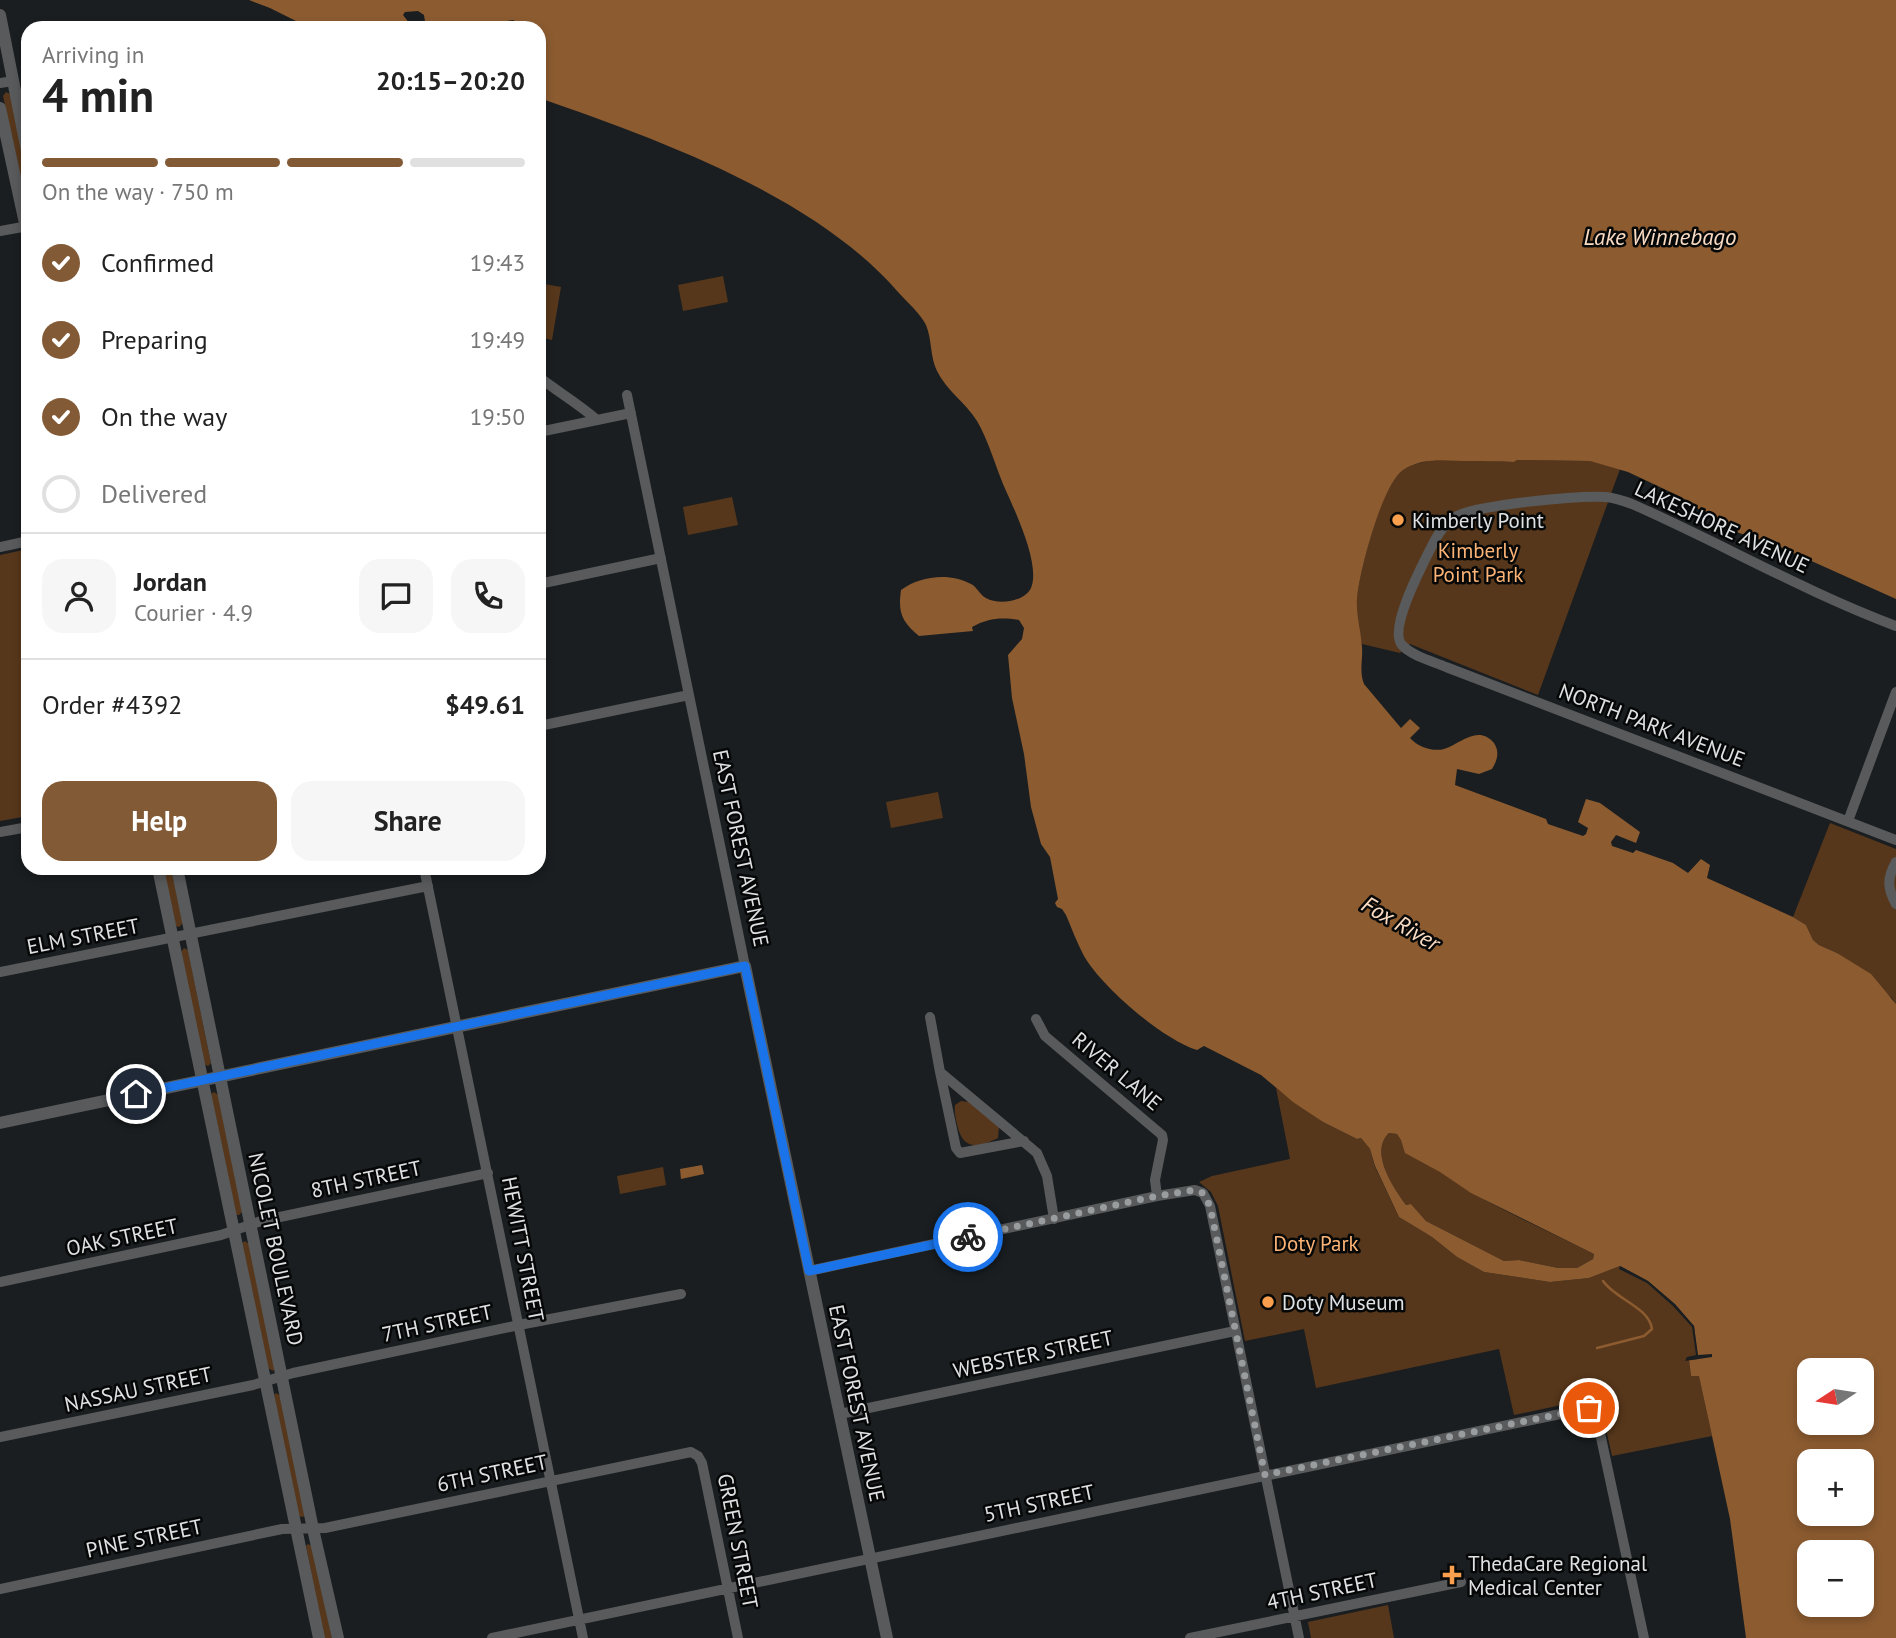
<!DOCTYPE html>
<html lang="en">
<head>
<meta charset="utf-8">
<style>
  body { margin:0; font-family:"PT Sans",sans-serif; background:#f6f6f6; color:#222; height:100vh; display:flex; flex-direction:column; font-size:26px; white-space:nowrap }
  * { box-sizing:border-box; margin:0 }
  p { font-size:23px; color:#767676 }
  .icon { flex:none; width:38px; height:38px; fill:none; stroke:currentColor; stroke-width:2; stroke-linecap:round; stroke-linejoin:round }
  .map { position:relative; flex:1; overflow:hidden }
  .details { position:absolute; left:21px; top:21px; width:525px; height:854px; display:flex; flex-direction:column; background:#fff; border-radius:21px; box-shadow:0 4px 10px #0003 }
  .details>* { flex:none }
  .needle { width:46px; rotate:258deg }
  .buttons { position:absolute; left:1797px; top:1358px; display:grid; gap:14px }
  .buttons a { display:grid; place-items:center; width:77px; height:77px; border-radius:14px; background:#fff; box-shadow:0 4px 10px #0003; font-size:35px }
  .pin { position:absolute; display:grid; place-items:center; width:60px; height:60px; color:#fff; margin:-30px; border:4px solid #fff; border-radius:50%; box-shadow:0 2px 7px #0007 }
  .courier { position:absolute; display:grid; place-items:center; width:70px; height:70px; margin:-35px; border:5px solid #1a73e8; border-radius:50%; background:#fff; color:#222; box-shadow:0 2px 9px #0007 }
  .headline em { font-style:normal; font-weight:800 }
  .headline div { display:flex; flex-direction:column-reverse }
  .headline { display:flex; align-items:center; justify-content:space-between; height:119px; padding:0 21px }
  h1 { font-size:46px; font-weight:800; line-height:52px }
  .bar { display:grid; grid-template-columns:repeat(4,1fr); gap:10px 7px; align-content:center; height:84px; padding:0 21px }
  .bar i { height:9px; border-radius:5px; background:#e0e0e0 }
  .bar .on { background:#835a36 }
  .bar p { grid-column:span 4 }
  .line { display:flex; align-items:center; gap:18px; padding:0 21px; border-top:2px solid #e0e0e0 }
  .line div { flex:1 }
  .round { display:grid; place-items:center; flex:none; width:74px; height:74px; border-radius:21px; background:#f6f6f6 }
  ol { padding:0 21px; list-style:none }
  li { display:flex; align-items:center; gap:21px; height:77px }
  li p { margin-inline-start:auto }
  li .icon { padding:7px; border-radius:50%; background:#835a36; color:#fff; stroke-width:4 }
  li:last-child { color:#767676 }
  li i { width:38px; height:38px; border:4px solid #e0e0e0; border-radius:50% }
  .cta { display:flex; gap:14px; margin-top:auto; padding:14px 21px }
  .cta a { flex:1; height:80px; border-radius:21px; background:#835a36; color:#fff; font-size:28px; font-weight:800; line-height:80px; text-align:center }
  .cta a+a { background:#f6f6f6; color:#222 }
  .map>svg:first-child { display:block }
</style>
</head>
<body>
<div class="map">
<svg width="1896" height="1638" viewBox="0 0 1896 1638">
  <rect width="100%" height="100%" fill="#1a1e20"/>
  <path fill="#57371b" d="M6,92L10,94L28,179V213L3,96Z
    M723,276L728,302L683,311L678,285Z
    M539,283L561,287L552,340L539,337Z
    M1437,459L1514,462L1517,460L1591,461L1620,469L1538,695L1410,644L1400,653L1362,644C1358,628 1355,613 1357,596C1361,569 1379,494 1398,474C1408,464 1424,462 1437,459Z
    M732,497L738,525L688,535L683,507Z
    M28,549V740L24,742L28,760V816L0,821V555Z
    M938,792L943,818L891,828L886,802Z
    M1830,823L1896,849V1004L1892,998L1837,953L1819,945L1813,940L1806,925L1793,917Z
    M163,868H171L183,923L179,927L176,926Z
    M184,948L188,950L211,1063L208,1066L204,1064L181,952Z
    M1276,1088L1323,1122L1357,1139L1361,1138L1370,1149L1375,1167L1399,1217L1432,1237L1457,1257L1484,1272L1550,1282L1589,1278L1620,1266L1648,1281L1674,1304L1694,1326L1699,1359L1689,1360L1691,1376L1699,1375L1712,1436L1612,1456L1599,1397L1514,1415L1499,1349L1316,1388L1304,1329L1245,1341L1218,1206L1211,1192L1199,1182L1212,1176L1290,1159Z
    M214,1092L218,1095L243,1211L239,1215H236L211,1094Z
    M961,1101L969,1102L999,1127L998,1138C980,1147 964,1151 958,1128C956,1120 954,1113 955,1105Z
    M1389,1133L1397,1134C1404,1144 1415,1151 1424,1159C1475,1201 1537,1225 1594,1254L1593,1259L1577,1268H1558L1519,1260L1504,1261L1426,1221L1411,1204L1406,1205C1393,1187 1369,1152 1389,1133Z
    M663,1167L666,1185L620,1194L617,1176Z
    M245,1241L249,1244L276,1367L273,1371L268,1368L242,1243Z
    M276,1393L281,1396L305,1516L302,1517L298,1516L274,1395Z
    M308,1544L312,1546L332,1638H324L306,1546Z
    M1388,1605L1394,1638H1311L1308,1622Z"/>
  <path fill="#8c5b30" fill-rule="evenodd" d="M249,0H1896V599L1776,545L1730,530L1681,497L1628,472L1590,461L1517,460L1514,462C1499,461 1486,461 1471,461C1448,461 1424,456 1403,470C1382,484 1359,573 1357,599C1356,616 1361,631 1362,647C1363,660 1359,671 1364,684L1401,728L1410,719L1420,728L1410,738C1418,747 1433,752 1444,749C1460,744 1478,724 1494,743C1500,752 1497,761 1492,769L1479,774L1457,769L1455,785L1546,819L1548,824L1583,836L1586,834L1588,828L1578,822L1586,799L1600,803L1640,832L1636,843L1616,835L1611,842L1612,846L1633,853L1636,850L1673,863L1688,873L1701,859L1710,865L1707,878L1793,917L1806,925L1813,940L1819,945L1837,953L1871,974L1896,1004V1638H1746L1730,1519L1699,1376H1691L1689,1360L1698,1359L1694,1326L1674,1304L1648,1281L1620,1266L1589,1278L1550,1282L1484,1272L1457,1257L1432,1237L1399,1217L1375,1166L1370,1149L1361,1138L1357,1139L1323,1122L1293,1102L1261,1075L1204,1046L1197,1050C1163,1040 1101,986 1084,956C1077,943 1072,929 1066,915L1062,909L1057,907L1055,903L1058,899L1050,857L1041,844L1031,807L1024,754L1012,698L1008,655L1022,639L1024,628L1019,620C1002,617 988,618 972,627L973,631L919,636C901,621 898,612 901,590C919,576 950,572 971,584C977,587 980,595 986,598C998,605 1022,602 1030,590C1043,567 1013,507 1003,484C995,464 988,440 977,421C966,403 946,390 937,371C930,357 932,339 926,325C920,313 907,302 898,292C815,196 658,139 539,98V28H513L514,20L507,21L500,28H426L424,15L418,11L405,12L403,15L413,28H385L387,23L385,21L374,28H310L270,8ZM1389,1133L1397,1134L1401,1140L1405,1153L1440,1172L1471,1193L1594,1254L1593,1259L1577,1268H1558L1519,1260L1504,1261L1426,1221L1411,1204L1406,1205C1393,1187 1369,1152 1389,1133ZM1810,1370H1862V1423H1810ZM1810,1461H1862V1514H1810ZM1810,1552H1862V1605H1810Z
    M702,1165L704,1174L681,1179L680,1169Z"/>
  <path fill="#1a1e20" d="M1620,1266L1648,1281L1675,1304L1694,1326L1698,1355L1712,1354V1357L1685,1361L1687,1357L1696,1355L1692,1327L1673,1306L1647,1283L1619,1269Z"/>
  <g fill="none" stroke-linecap="round" stroke-linejoin="round">
    <path stroke="#8c5b30" stroke-width="2.5" d="M1597,1348L1644,1336L1652,1329C1649,1307 1615,1299 1603,1281"/>
    <path stroke="#585a5b" stroke-width="10" d="M0,83L13,81
      M0,231L28,226
      M539,377C558,392 579,404 597,420
      M627,395L745,966
      M539,432L631,413
      M0,547L28,541
      M539,584L661,558
      M1896,626C1805,592 1721,543 1632,504C1624,501 1615,498 1606,497C1579,495 1479,505 1457,516C1447,521 1440,531 1435,540C1426,558 1387,629 1402,645C1412,656 1432,661 1446,667L1896,840
      M539,726L689,695
      M1848,821L1896,692
      M0,832L28,827
      M1896,862C1887,878 1887,888 1896,904
      M424,868L583,1638
      M0,972L428,886
      M930,1017L940,1072L1037,1153L1047,1176L1054,1219
      M1036,1019L1045,1036L1162,1135L1163,1140L1155,1180L1157,1196
      M940,1072L956,1148L960,1153L1024,1141
      M809,1271L1157,1196L1195,1190L1203,1193L1210,1206L1299,1638
      M0,1282L221,1235L261,1221L488,1173
      M840,1414L1235,1331
      M0,1437L253,1385L293,1373L519,1325L681,1294
      M0,1589L282,1529L325,1528L691,1452L698,1456L702,1463L738,1638
      M492,1638L1589,1408L1593,1409L1597,1419L1644,1638
      M1190,1638L1461,1582"/>
    <path stroke="#585a5b" stroke-width="12" d="M0,15L28,156
      M0,108L28,237
      M158,868L319,1638
      M177,868L313,1529L338,1638
      M0,1123L745,966L887,1638"/>
  </g>
  <g fill="none" stroke-linecap="round" stroke-linejoin="round">
    <path stroke="#9a9d9f" stroke-width="7" stroke-dasharray="0 12.6" d="M968,1237L1157,1196L1195,1190L1203,1193L1210,1206L1265,1475L1589,1408"/>
    <path stroke="#1a73e8" stroke-width="9" d="M136,1094L745,966L809,1271L968,1237"/>
  </g>
  <g fill="#fa9f4e" stroke="#060808" stroke-width="2.5">
    <circle cx="1398" cy="520" r="7"/>
    <circle cx="1268" cy="1302" r="7"/>
    <path d="M1448.5 1564.5h7v7h7v7h-7v7h-7v-7h-7v-7h7z"/>
  </g>
  <g text-anchor="middle" dominant-baseline="central" stroke-width="5" stroke-linejoin="round" paint-order="stroke">
    <g font-size="21" fill="#dfe1e3" stroke="#060808" text-anchor="start">
      <text x="1412" y="520">Kimberly Point</text>
      <text x="1282" y="1302">Doty Museum</text>
      <text x="1468" y="1563">ThedaCare Regional<tspan x="1468" dy="24">Medical Center</tspan></text>
    </g>
    <g font-size="21" fill="#dfe1e3" stroke="#060808">
      <text transform="translate(1722 527) rotate(25)">LAKESHORE AVENUE</text>
      <text transform="translate(1652 725) rotate(21)">NORTH PARK AVENUE</text>
      <text transform="translate(741 848) rotate(78)">EAST FOREST AVENUE</text>
      <text transform="translate(83 936) rotate(-11)">ELM STREET</text>
      <text transform="translate(1117 1071) rotate(40)">RIVER LANE</text>
      <text transform="translate(366 1179) rotate(-12)">8TH STREET</text>
      <text transform="translate(122 1237) rotate(-12)">OAK STREET</text>
      <text transform="translate(276 1249) rotate(78)">NICOLET BOULEVARD</text>
      <text transform="translate(523 1249) rotate(79)">HEWITT STREET</text>
      <text transform="translate(437 1323) rotate(-12)">7TH STREET</text>
      <text transform="translate(1033 1354) rotate(-12)">WEBSTER STREET</text>
      <text transform="translate(138 1389) rotate(-12)">NASSAU STREET</text>
      <text transform="translate(857 1403) rotate(78)">EAST FOREST AVENUE</text>
      <text transform="translate(492 1473) rotate(-12)">6TH STREET</text>
      <text transform="translate(1039 1503) rotate(-12)">5TH STREET</text>
      <text transform="translate(144 1538) rotate(-12)">PINE STREET</text>
      <text transform="translate(738 1541) rotate(79)">GREEN STREET</text>
      <text transform="translate(1322 1591) rotate(-12)">4TH STREET</text>
    </g>
    <g font-size="21" fill="#fdb375" stroke="#060808">
      <text x="1478" y="550">Kimberly<tspan x="1478" dy="24">Point Park</tspan></text>
      <text x="1316" y="1243">Doty Park</text>
    </g>
    <g font-size="23" font-style="italic" fill="#fadbc3" stroke="#060808">
      <text x="1660" y="236">Lake Winnebago</text>
      <text transform="translate(1401 923) rotate(30)">Fox River</text>
    </g>
  </g>
</svg>
<div class="buttons">
<a><svg class="needle" viewBox="-14 -14 28 28"><path d="M0-13l5 13h-10z" fill="#e53935"/><path d="M0 13l5-13h-10z" fill="#767676"/></svg></a>
<a>+</a>
<a>−</a>
</div>
<div class="pin" style="left:1589px;top:1408px;background:#ea580c"><svg class="icon" aria-label="bag" viewBox="0 0 24 24"><path d="M5 8h14l-1 12H6zM9 8a3 3 0 0 1 6 0"/></svg></div>
<div class="pin" style="left:136px;top:1094px;background:#1f2937"><svg class="icon" aria-label="home" viewBox="0 0 24 24"><path d="M3 11l9-7 9 7M6 9v11h12V9"/></svg></div>
<div class="courier" style="left:968px;top:1237px"><svg class="icon" aria-label="bike" viewBox="0 0 24 24"><circle cx="6" cy="16" r="4"/><circle cx="18" cy="16" r="4"/><path d="M6 16l4-8h5l3 8M10 8l3 8H6M13 5h3"/></svg></div>
<section class="details">
<div class="headline"><div><h1>4 min</h1><p>Arriving in</p></div><em>20:15–20:20</em></div>
<div class="bar"><i class="on"></i><i class="on"></i><i class="on"></i><i></i><p>On the way · 750 m</p></div>
<ol>
<li><svg class="icon" aria-label="check" viewBox="0 0 24 24"><path d="M5 12l5 5 9-10"/></svg>Confirmed<p>19:43</p></li>
<li><svg class="icon" aria-label="check" viewBox="0 0 24 24"><path d="M5 12l5 5 9-10"/></svg>Preparing<p>19:49</p></li>
<li><svg class="icon" aria-label="check" viewBox="0 0 24 24"><path d="M5 12l5 5 9-10"/></svg>On the way<p>19:50</p></li>
<li><i></i>Delivered</li>
</ol>
<div class="line" style="height:126px"><a class="round"><svg class="icon" aria-label="person" viewBox="0 0 24 24"><circle cx="12" cy="8" r="4"/><path d="M4 21q1-7 8-7t8 7"/></svg></a><div><b>Jordan</b><p>Courier · 4.9</p></div><a class="round"><svg class="icon" aria-label="chat" viewBox="0 0 24 24"><path d="M4 5h16v11H9l-5 4z"/></svg></a><a class="round"><svg class="icon" aria-label="phone" viewBox="0 0 24 24"><path d="M5 4h4l2 5-3 2q2 4 5 5l2-3 5 2v4C11 20 4 13 5 4z"/></svg></a></div>
<div class="line" style="height:91px"><div>Order #4392</div><b>$49.61</b></div>
<div class="cta"><a>Help</a><a>Share</a></div>
</section>
</div>
</body>
</html>
